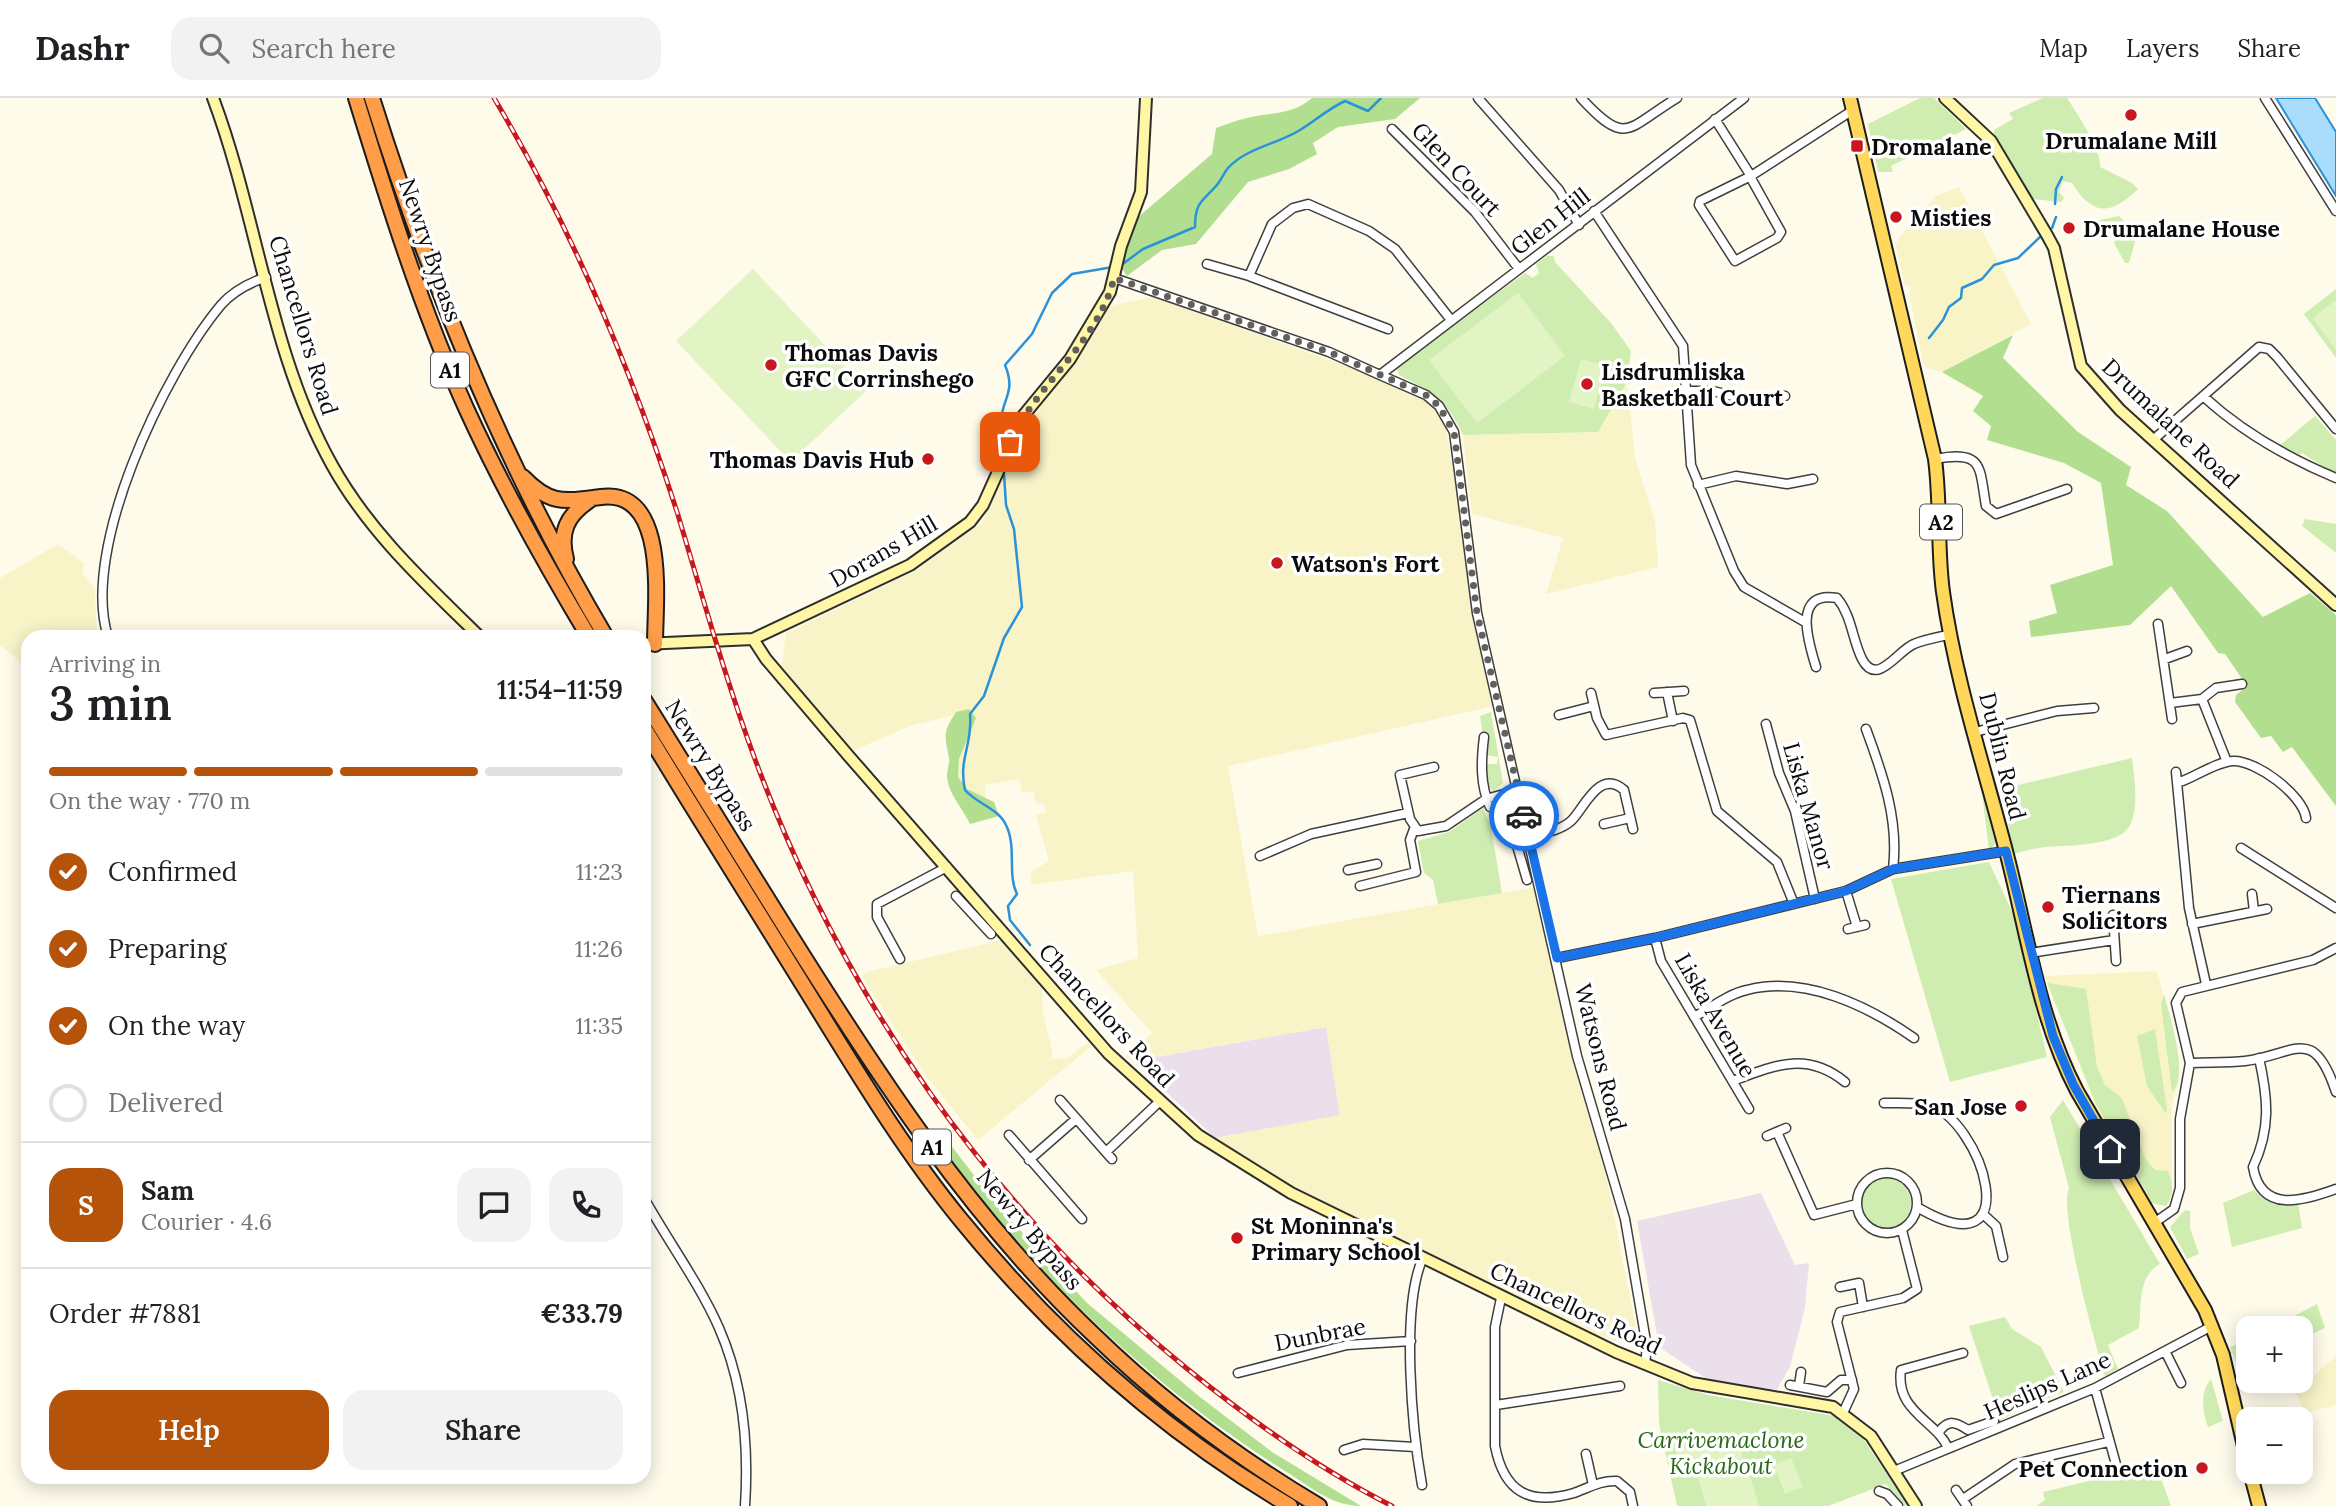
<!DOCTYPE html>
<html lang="en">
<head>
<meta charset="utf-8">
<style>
  body { margin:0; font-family:Lora,serif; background:#f2f2f2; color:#202124; height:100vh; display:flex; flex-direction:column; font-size:26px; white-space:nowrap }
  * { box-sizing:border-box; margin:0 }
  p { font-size:23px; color:#757577 }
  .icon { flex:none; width:38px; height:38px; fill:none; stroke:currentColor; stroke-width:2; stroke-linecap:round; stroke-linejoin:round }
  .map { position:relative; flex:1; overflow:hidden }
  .drawer { position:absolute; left:21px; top:532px; width:630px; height:854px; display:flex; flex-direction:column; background:#fff; border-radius:21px; box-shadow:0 4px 18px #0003 }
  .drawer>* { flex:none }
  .fabs { position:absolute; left:2236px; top:1218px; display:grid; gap:14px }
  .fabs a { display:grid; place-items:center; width:77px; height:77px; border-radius:14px; background:#fff; box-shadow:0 4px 18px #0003; font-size:35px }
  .pin { position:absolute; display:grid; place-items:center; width:60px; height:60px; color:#fff; margin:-30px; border-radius:14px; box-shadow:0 4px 10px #0006 }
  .courier { position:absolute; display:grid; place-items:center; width:70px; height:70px; margin:-35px; border:5px solid #1a73e8; border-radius:50%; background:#fff; color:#222; box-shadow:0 2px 9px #0007 }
  .headline em { font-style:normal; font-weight:600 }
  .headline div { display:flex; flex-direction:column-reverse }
  .headline { display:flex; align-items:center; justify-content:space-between; height:119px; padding:0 28px }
  h1 { font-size:46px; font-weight:600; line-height:52px }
  .bar { display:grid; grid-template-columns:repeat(4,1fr); gap:10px 7px; align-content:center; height:84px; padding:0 28px }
  .bar i { height:9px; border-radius:5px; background:#e0e0e0 }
  .bar .selected { background:#b45309 }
  .bar p { grid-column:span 4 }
  .line { display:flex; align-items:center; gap:18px; padding:0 28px; border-top:2px solid #e0e0e0 }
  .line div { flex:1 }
  .round { display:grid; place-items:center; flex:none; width:74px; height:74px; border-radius:21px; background:#f2f2f2 }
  ol { padding:0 28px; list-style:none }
  li { display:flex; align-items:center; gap:21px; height:77px }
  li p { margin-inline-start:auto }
  li .icon { padding:7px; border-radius:50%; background:#b45309; color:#fff; stroke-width:4 }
  li:last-child { color:#757577 }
  li i { width:38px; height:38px; border:4px solid #e0e0e0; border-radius:50% }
  .cta { display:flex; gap:14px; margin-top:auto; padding:14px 28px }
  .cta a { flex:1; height:80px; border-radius:21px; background:#b45309; color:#fff; font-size:28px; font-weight:600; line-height:80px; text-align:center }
  .cta a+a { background:#f2f2f2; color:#202124 }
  header { display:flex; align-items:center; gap:42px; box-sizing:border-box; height:98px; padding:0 35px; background:#fff; border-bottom:2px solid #e0e0e0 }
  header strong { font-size:33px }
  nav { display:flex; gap:38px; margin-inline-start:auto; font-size:24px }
  .search { width:490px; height:63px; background:#f2f2f2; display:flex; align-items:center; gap:18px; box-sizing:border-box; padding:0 24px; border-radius:21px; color:#757577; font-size:26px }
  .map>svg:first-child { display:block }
</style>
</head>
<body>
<header>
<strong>Dashr</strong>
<div class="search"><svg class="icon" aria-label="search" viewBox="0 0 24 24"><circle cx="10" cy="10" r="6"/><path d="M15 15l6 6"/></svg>Search here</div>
<nav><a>Map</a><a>Layers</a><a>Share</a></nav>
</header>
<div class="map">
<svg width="2336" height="1408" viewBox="0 0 2336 1408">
  <rect width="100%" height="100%" fill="#fffbeb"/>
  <path fill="#ebdfec" d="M1326,929L1340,1018L1215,1040L1133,963Z
    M1761,1095L1795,1167L1809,1165L1805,1210L1790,1269L1776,1293L1707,1281L1659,1249L1637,1123Z"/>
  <path fill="#f8f4c8" d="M1959,89L2031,226L1942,274L1924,269L1909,195L1911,189L1904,185L1896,149L1899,140L1936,98Z
    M1153,199L1416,293L1443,313L1494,608L1228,668L1258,838L1535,789L1571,956L1603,1062L1640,1249L1587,1235L1281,1085L1215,1040L1340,1017L1326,929L1133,963L1125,959L1152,935L1096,872L1138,860L1133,773L1031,787V774L1049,763L1036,717L1046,715L1043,705L1036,706L1033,693L1022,695L1019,681L985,687L986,716L955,684L962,615L910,628L850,654L781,571L786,535L915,473L982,425L1024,324L1069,272L1109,208Z
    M1627,284L1635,360L1655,423L1658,469L1546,496L1563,440L1472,416L1463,337L1598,334Z
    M58,446L84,465L82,475L95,491L97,539H28V570L0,547V480Z
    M1010,840L1045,887L1042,892L1043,914L1053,957L1051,961L1067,960L1087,945L1094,946L978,1042L926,978L862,878L867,874Z
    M2157,873L2177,949L2178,985L2172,1007V1093L2166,1108L2152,1105L2096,1009L2045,878Z
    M2336,1258V1307L2305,1315L2295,1294Z"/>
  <path fill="#cfedb1" d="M1920,0H1934L1966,31L1891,68L1893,74H1878L1868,26Z
    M2043,0H2067C2077,16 2102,52 2100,69L2132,85L2138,91C2111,117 2093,119 2072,85L2063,83L2059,94L2064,100L2061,104L2031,101L1994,38V32L2013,21L2009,15Z
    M2119,118L2137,137L2129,165H2125L2114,145L2116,141L2108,140L2094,128L2095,123Z
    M1547,158H1554L1555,164L1611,225L1631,253L1627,284L1598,334L1463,337C1446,301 1434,295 1399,277L1396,269L1525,175L1533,180L1539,175L1536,166Z
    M2336,191V260L2304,216Z
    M2315,318L2336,342V377L2302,355L2299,358L2279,348Z
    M2305,421L2336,426V455L2302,428Z
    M1491,614L1503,685L1493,693L1487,687L1484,672L1488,666H1497L1498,659L1486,657L1480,618Z
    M2132,660C2134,680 2139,705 2131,725C2122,749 2067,747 2046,749C2035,750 2025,753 2014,756L2001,691Z
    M1984,693L1997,743L1989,753L1982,694Z
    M1483,710L1491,730L1502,795L1438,806L1433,782L1424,775L1418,743L1449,734Z
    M1989,764L2014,818L2047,959L1950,984L1891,781Z
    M2047,885L2086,891L2097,969L2105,987L2122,1000L2145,1060L2155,1072L2168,1073C2173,1084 2174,1098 2166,1108L2152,1105L2096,1006Z
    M2164,896C2169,916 2190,979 2172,994L2161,906Z
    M2155,931L2167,1011L2166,1016L2147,988L2137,938Z
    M2063,1002L2160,1166C2137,1179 2142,1206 2139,1230L2108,1247L2118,1271L2105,1278C2096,1250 2058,1111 2069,1090L2050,1019Z
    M1861 1105a25 25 0 1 1 50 0a25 25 0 1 1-50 0Z
    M2254,1092C2267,1107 2279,1108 2298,1105L2302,1130L2232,1149L2223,1105Z
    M2185,1112L2190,1113V1130L2199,1156L2187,1161L2170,1129Z
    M2317,1206L2325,1230L2301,1241V1230H2271Z
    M2005,1219L2012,1231L2041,1249L2064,1294L2020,1311L2000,1323L1969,1228Z
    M2249,1242V1273L2240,1275L2230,1249Z
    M2211,1281L2223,1323L2208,1329C2202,1314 2200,1293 2211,1281Z
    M1658,1282L1708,1297L1835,1318L1860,1336L1908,1408H1904L1886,1386L1828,1408H1677L1659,1326Z
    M2156,1367L2171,1408H2036L2045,1402L2043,1394Z"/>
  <path fill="#b2df8f" d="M1312,0H1420L1395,21L1338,29L1313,45L1317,56L1289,71L1248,84L1196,146L1162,152L1127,178L1121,169L1137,120L1212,56L1216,30C1225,27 1234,23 1243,21C1267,14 1292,18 1312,0Z
    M2013,237L2003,260L2078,334L2131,369L2126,387L2167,413L2263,519L2310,495L2336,517V708L2292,649L2283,654L2271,638L2261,640L2235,604L2236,597L2247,588L2225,556L2218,555L2171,488L2130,527L2031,539L2029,523L2057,515L2050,487L2113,467L2101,385L2064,365L1987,342L1991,328L1973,313L1983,298L1942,274Z
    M969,611L976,620L959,661L958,679L967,691L994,704L999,718L970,726C963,710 947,695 947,677C947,671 950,666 949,660C945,638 942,635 956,614Z
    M950,1046L996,1106L1087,1205L1200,1299L1272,1354L1361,1408C1332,1408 1309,1388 1285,1373C1186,1311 1096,1232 1018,1146C991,1116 967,1081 942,1049Z"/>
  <path fill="#e2f3c4" d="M753,171L867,292L787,367L784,364L787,360L676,243Z
    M1518,195L1565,258L1477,325L1429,262Z
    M2336,202V252L2313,220Z
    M1581,261L1606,268L1594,311L1569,304Z
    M1736,1336L1743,1360L1683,1378L1676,1353Z
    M1791,1360L1803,1389L1785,1396L1774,1367Z
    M1745,1361L1759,1408H1706L1697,1375Z"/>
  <path fill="#aadcfc" stroke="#2a92d9" stroke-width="2" d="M2276,0H2315L2336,34V98Z"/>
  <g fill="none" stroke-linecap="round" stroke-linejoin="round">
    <path stroke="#2a92d9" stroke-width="2.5" d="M2055,106L2056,91L2062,79
      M2052,130L2056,119
      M1120,168L1143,151L1195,129C1195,104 1202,104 1216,88C1221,83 1223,76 1228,70C1246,50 1278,46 1300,32C1316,22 1328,11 1345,3L1368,13L1381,0
      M1929,240L1943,222L1949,209L1961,200L1962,190L1982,181L1994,167L2018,160L2040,139
      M997,363L996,350L1002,349C1007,337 1001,333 1001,322C1003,299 1016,294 1005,267L1032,236L1052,195L1072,176L1113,169
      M1004,376L1006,407L1014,431L1022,509L1004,540L984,598L970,616C973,647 958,660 965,692C977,706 998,710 1006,727C1017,749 1007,776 1017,796L1008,808L1010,822L1030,847
      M1039,856L1057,874"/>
    <g stroke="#3f3f3f" stroke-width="11">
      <path id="street" d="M1478,0L1559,92L1579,127
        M1581,0C1627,50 1627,30 1677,0
        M2265,0L2336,113
        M1715,21L1749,75L1752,82L1781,134L1777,140L1735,163L1699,107L1700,103L1751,78L1853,12
        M1392,31L1475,114L1519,171
        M1594,113L1683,248L1691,367L1734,473L1744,489L1805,524
        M1207,166L1249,178L1388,231
        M1249,178L1272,126L1293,110L1308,106L1369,133L1395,151L1451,222
        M1114,180L1329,254L1380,277L1426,297L1439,308L1454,334L1477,515L1577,958L1625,1121L1647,1249L1645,1266
        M1380,277L1744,0
        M1687,293H1713L1757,304L1785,298
        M2203,298C2241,333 2288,360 2336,380
        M2153,342L2259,249L2269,251L2277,259L2336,331
        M1935,361C1984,352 1979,368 1986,408L1996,416L2067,391
        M1698,387L1736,378L1787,386L1813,381
        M2158,526L2172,621
        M108,539C80,451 164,275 221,207C233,193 249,185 266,179
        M2165,561L2187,553
        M1816,569C1809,546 1791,492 1837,500C1852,518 1852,541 1862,561C1877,590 1898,552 1914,546C1926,541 1940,539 1952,536
        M1667,594L1673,623
        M1591,595L1597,620L1606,637L1683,620L1690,622L1717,713L1777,764L1794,806
        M1654,595L1684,593
        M2202,601L2227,664
        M2170,605L2202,601L2216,590L2242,586
        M1559,617L1594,608
        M1766,626L1779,675L1795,713L1815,801
        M1866,631C1883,677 1899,722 1893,771
        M1975,634L2057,613L2094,610
        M1484,639C1481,663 1480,687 1490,709L1503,712L1508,717L1527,782
        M1434,669L1400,677L1410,721L1418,733L1446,728L1486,701L1518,692
        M2176,674L2189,810L2206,886
        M2177,685C2194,680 2215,664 2233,663C2256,662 2303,697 2306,720
        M1604,726L1630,720
        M1529,738C1542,735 1560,733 1571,723C1584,711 1599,670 1624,692L1633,731
        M2241,750L2336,810
        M1260,758L1311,736L1408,715
        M1348,772L1377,766
        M1360,788L1416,774L1410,742L1414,731
        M1846,793L1857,829
        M2252,796L2254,813
        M956,798L991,836
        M2113,817L2116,863
        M2192,826L2267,811
        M1848,831L1865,827
        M1655,840L1661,863L1749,1011
        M2030,855L2114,842
        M1557,860L1655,840L1846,793L1893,771L2006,753
        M900,861L877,819V806L947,769
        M1694,919C1711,910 1728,896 1747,892C1805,877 1868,908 1914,940
        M2259,960C2268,1000 2271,1031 2253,1069C2261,1116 2303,1103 2336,1091
        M2190,965C2208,964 2227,965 2245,963C2295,957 2313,925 2336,994
        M1733,983C1775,967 1807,953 1845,984
        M1060,1002L1112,1061
        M1884,1005C1898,1005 1915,1004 1928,1007C1981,1019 2032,1177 1917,1109
        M1777,1034L1814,1117L1857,1106
        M1009,1037L1082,1121
        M1767,1038L1786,1030
        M1106,1054L1159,1004
        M1029,1062L1076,1021
        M1857 1105a30 30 0 1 1 60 0a30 30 0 1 1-60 0Z
        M644,1100C668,1143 699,1185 719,1230C744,1287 749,1347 745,1408
        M1984,1117L1996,1128L2003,1159
        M2154,1125L2174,1111L2180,1090V1021L2190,965L2176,905L2182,894L2313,862L2336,850
        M1840,1189L1859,1185L1863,1209
        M1501,1200L1495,1229V1348C1504,1394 1529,1408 1574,1395C1588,1390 1601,1382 1617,1383L1630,1394L1633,1408
        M2165,1253L2181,1285
        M1238,1275L1347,1247L1411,1243
        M1790,1287L1827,1294L1841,1282H1852
        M1799,1288L1801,1274
        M2095,1290L2117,1370
        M1496,1307L1620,1288
        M1843,1315L1854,1291L1837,1224L1840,1214L1903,1200L1917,1191L1902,1132
        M1939,1334C1948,1321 1956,1324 1968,1332L1994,1323
        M1948,1350C1937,1323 1895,1314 1901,1272L1963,1255
        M1344,1352L1363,1346L1415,1349
        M1586,1356L1593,1387
        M1894,1373L2095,1290L2212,1228
        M1422,1387C1412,1331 1401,1212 1422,1162
        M1956,1392L1967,1408
        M1879,1393L1887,1396L1898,1408
        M1963,1401L2015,1366L2108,1344"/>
    </g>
    <g stroke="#2e2e2e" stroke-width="14">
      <path id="secondary" d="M213,0C258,120 269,254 332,367C369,434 426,486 480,539
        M1945,0L1991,43L2047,137L2054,150L2081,268L2120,312L2336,507
        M753,541L766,561L847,656L1108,955L1198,1037L1291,1095L1616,1254L1692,1285L1833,1309L1871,1338L1916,1408
        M644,546L753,541L910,467L970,424L983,407L1023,318L1070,261L1110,194L1121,148L1141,94L1146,0"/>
    </g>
    <g stroke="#1d1d1d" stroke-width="16">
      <path id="primary" d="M1850,0L1935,361C1941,406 1937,450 1943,494C1955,581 1984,668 2006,753C2027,833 2038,919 2077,993L2205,1212L2223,1257L2249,1370
        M2250,1374L2259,1408"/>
    </g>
    <g stroke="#1d1d1d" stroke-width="18">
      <path id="highway" d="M356,0C388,104 421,210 466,310C502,389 544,464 589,539
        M372,0C431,188 505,369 606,539
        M523,379C551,408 565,403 601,399C669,391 655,503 655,546
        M566,461C559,434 567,417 590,402
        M644,602C691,678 738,753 785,829C875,973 970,1120 1094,1237C1162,1303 1238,1360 1319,1408
        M644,630C697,717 751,803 805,890C854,969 902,1050 961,1122C1053,1235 1164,1334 1290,1408"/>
    </g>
    <use href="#street" stroke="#fff" stroke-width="8"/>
    <use href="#secondary" stroke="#fff6a6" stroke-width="10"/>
    <use href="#primary" stroke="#ffd85b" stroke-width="12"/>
    <use href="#highway" stroke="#ff9d49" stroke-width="14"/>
    <g stroke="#c8181f" stroke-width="5">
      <path id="rail" d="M494,0C572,131 632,272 678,417C703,500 726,583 756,664C844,900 990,1110 1185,1269C1250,1322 1317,1370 1392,1408"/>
    </g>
    <use href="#rail" stroke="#fff" stroke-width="2.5" stroke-dasharray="8" stroke-linecap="butt"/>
  </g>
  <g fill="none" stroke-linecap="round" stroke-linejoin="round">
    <path stroke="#61605a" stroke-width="7" stroke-dasharray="0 12.6" d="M1010,344C1037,285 1098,245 1114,180L1329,254L1426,297L1439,308L1454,334L1477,515L1524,718"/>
    <path stroke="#1a73e8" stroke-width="9" d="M1524,718L1557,860L1655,840L1846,793L1893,771L2006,753L2053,938L2073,986L2110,1051"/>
  </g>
  <g fill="#c8181f" stroke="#fff" stroke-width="2.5">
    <circle cx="2131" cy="17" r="7"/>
    <rect x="1850" y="41" width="14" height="14" rx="3.5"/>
    <circle cx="1896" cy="119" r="7"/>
    <circle cx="2069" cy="130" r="7"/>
    <circle cx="771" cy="267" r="7"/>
    <circle cx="1587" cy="286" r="7"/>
    <circle cx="928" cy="361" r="7"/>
    <circle cx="1277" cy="465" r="7"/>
    <circle cx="2048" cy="809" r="7"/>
    <circle cx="2021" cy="1008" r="7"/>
    <circle cx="1237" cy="1140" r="7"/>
    <circle cx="2202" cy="1370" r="7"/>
  </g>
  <g text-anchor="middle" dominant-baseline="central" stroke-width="7" stroke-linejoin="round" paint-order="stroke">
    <g fill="#fff" stroke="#555" stroke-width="2">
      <rect x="431" y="254.5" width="38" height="35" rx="5"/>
      <rect x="1920" y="406.5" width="42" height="35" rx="5"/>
      <rect x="913" y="1031.5" width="38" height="35" rx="5"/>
    </g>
    <g font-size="21" font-weight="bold" fill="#0c0c0c">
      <text x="450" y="272">A1</text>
      <text x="1941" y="424">A2</text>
      <text x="932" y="1049">A1</text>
    </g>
    <g font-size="23" font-weight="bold" fill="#0c0c0c" stroke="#fff" text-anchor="start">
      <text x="2131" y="42" text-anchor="middle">Drumalane Mill</text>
      <text x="1871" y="48">Dromalane</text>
      <text x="1910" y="119">Misties</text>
      <text x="2083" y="130">Drumalane House</text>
      <text x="785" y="254">Thomas Davis<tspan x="785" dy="26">GFC Corrinshego</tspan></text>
      <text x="1601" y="273">Lisdrumliska<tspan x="1601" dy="26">Basketball Court</tspan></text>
      <text x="914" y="361" text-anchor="end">Thomas Davis Hub</text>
      <text x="1291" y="465">Watson's Fort</text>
      <text x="2062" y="796">Tiernans<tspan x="2062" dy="26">Solicitors</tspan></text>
      <text x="2007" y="1008" text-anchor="end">San Jose</text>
      <text x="1251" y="1127">St Moninna's<tspan x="1251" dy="26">Primary School</tspan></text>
      <text x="2188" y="1370" text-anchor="end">Pet Connection</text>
    </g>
    <g font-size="23" fill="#0c0c0c" stroke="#fff">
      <text transform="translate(1457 71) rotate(47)">Glen Court</text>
      <text transform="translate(1550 123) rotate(-38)">Glen Hill</text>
      <text transform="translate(431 152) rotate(71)">Newry Bypass</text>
      <text transform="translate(304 227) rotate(73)">Chancellors Road</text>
      <text transform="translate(2171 325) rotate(43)">Drumalane Road</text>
      <text transform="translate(883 453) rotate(-30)">Dorans Hill</text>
      <text transform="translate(2003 658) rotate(76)">Dublin Road</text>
      <text transform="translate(711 667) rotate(58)">Newry Bypass</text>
      <text transform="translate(1809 708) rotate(74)">Liska Manor</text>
      <text transform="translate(1107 917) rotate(47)">Chancellors Road</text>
      <text transform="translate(1716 917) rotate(60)">Liska Avenue</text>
      <text transform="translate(1601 959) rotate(76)">Watsons Road</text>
      <text transform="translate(1030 1131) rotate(50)">Newry Bypass</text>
      <text transform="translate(1576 1210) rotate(25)">Chancellors Road</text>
      <text transform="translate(1320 1236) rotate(-11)">Dunbrae</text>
      <text transform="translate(2047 1287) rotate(-24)">Heslips Lane</text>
    </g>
    <g font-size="23" font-style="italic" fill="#276917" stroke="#fff">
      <text x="1721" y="1341">Carrivemaclone<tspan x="1721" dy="26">Kickabout</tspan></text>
    </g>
  </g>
</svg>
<div class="fabs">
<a>+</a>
<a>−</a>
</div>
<div class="pin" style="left:1010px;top:344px;background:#ea580c"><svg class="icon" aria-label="bag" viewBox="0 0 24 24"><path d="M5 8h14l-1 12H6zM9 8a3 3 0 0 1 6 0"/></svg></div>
<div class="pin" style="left:2110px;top:1051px;background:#1f2937"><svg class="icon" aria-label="home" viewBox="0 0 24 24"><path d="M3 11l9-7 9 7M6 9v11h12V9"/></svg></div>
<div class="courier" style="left:1524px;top:718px"><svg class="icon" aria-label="car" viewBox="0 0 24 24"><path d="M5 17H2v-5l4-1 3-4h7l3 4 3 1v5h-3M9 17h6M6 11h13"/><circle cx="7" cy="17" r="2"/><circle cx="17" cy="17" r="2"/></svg></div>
<section class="drawer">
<div class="headline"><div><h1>3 min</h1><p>Arriving in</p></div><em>11:54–11:59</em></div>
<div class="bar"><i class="selected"></i><i class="selected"></i><i class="selected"></i><i></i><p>On the way · 770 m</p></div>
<ol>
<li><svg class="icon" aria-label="check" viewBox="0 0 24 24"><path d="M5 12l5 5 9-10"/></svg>Confirmed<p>11:23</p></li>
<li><svg class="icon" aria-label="check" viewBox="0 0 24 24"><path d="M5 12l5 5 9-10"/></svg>Preparing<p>11:26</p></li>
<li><svg class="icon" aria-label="check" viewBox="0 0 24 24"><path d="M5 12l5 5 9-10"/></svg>On the way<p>11:35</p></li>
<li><i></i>Delivered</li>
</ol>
<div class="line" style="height:126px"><b class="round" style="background:#b45309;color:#fff">S</b><div><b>Sam</b><p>Courier · 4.6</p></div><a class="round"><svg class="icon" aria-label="chat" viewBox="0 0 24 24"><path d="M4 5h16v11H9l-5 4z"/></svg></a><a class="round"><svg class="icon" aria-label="phone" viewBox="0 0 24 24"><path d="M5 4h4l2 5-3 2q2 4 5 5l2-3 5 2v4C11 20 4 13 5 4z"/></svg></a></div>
<div class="line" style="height:91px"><div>Order #7881</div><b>€33.79</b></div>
<div class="cta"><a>Help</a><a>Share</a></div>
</section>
</div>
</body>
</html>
